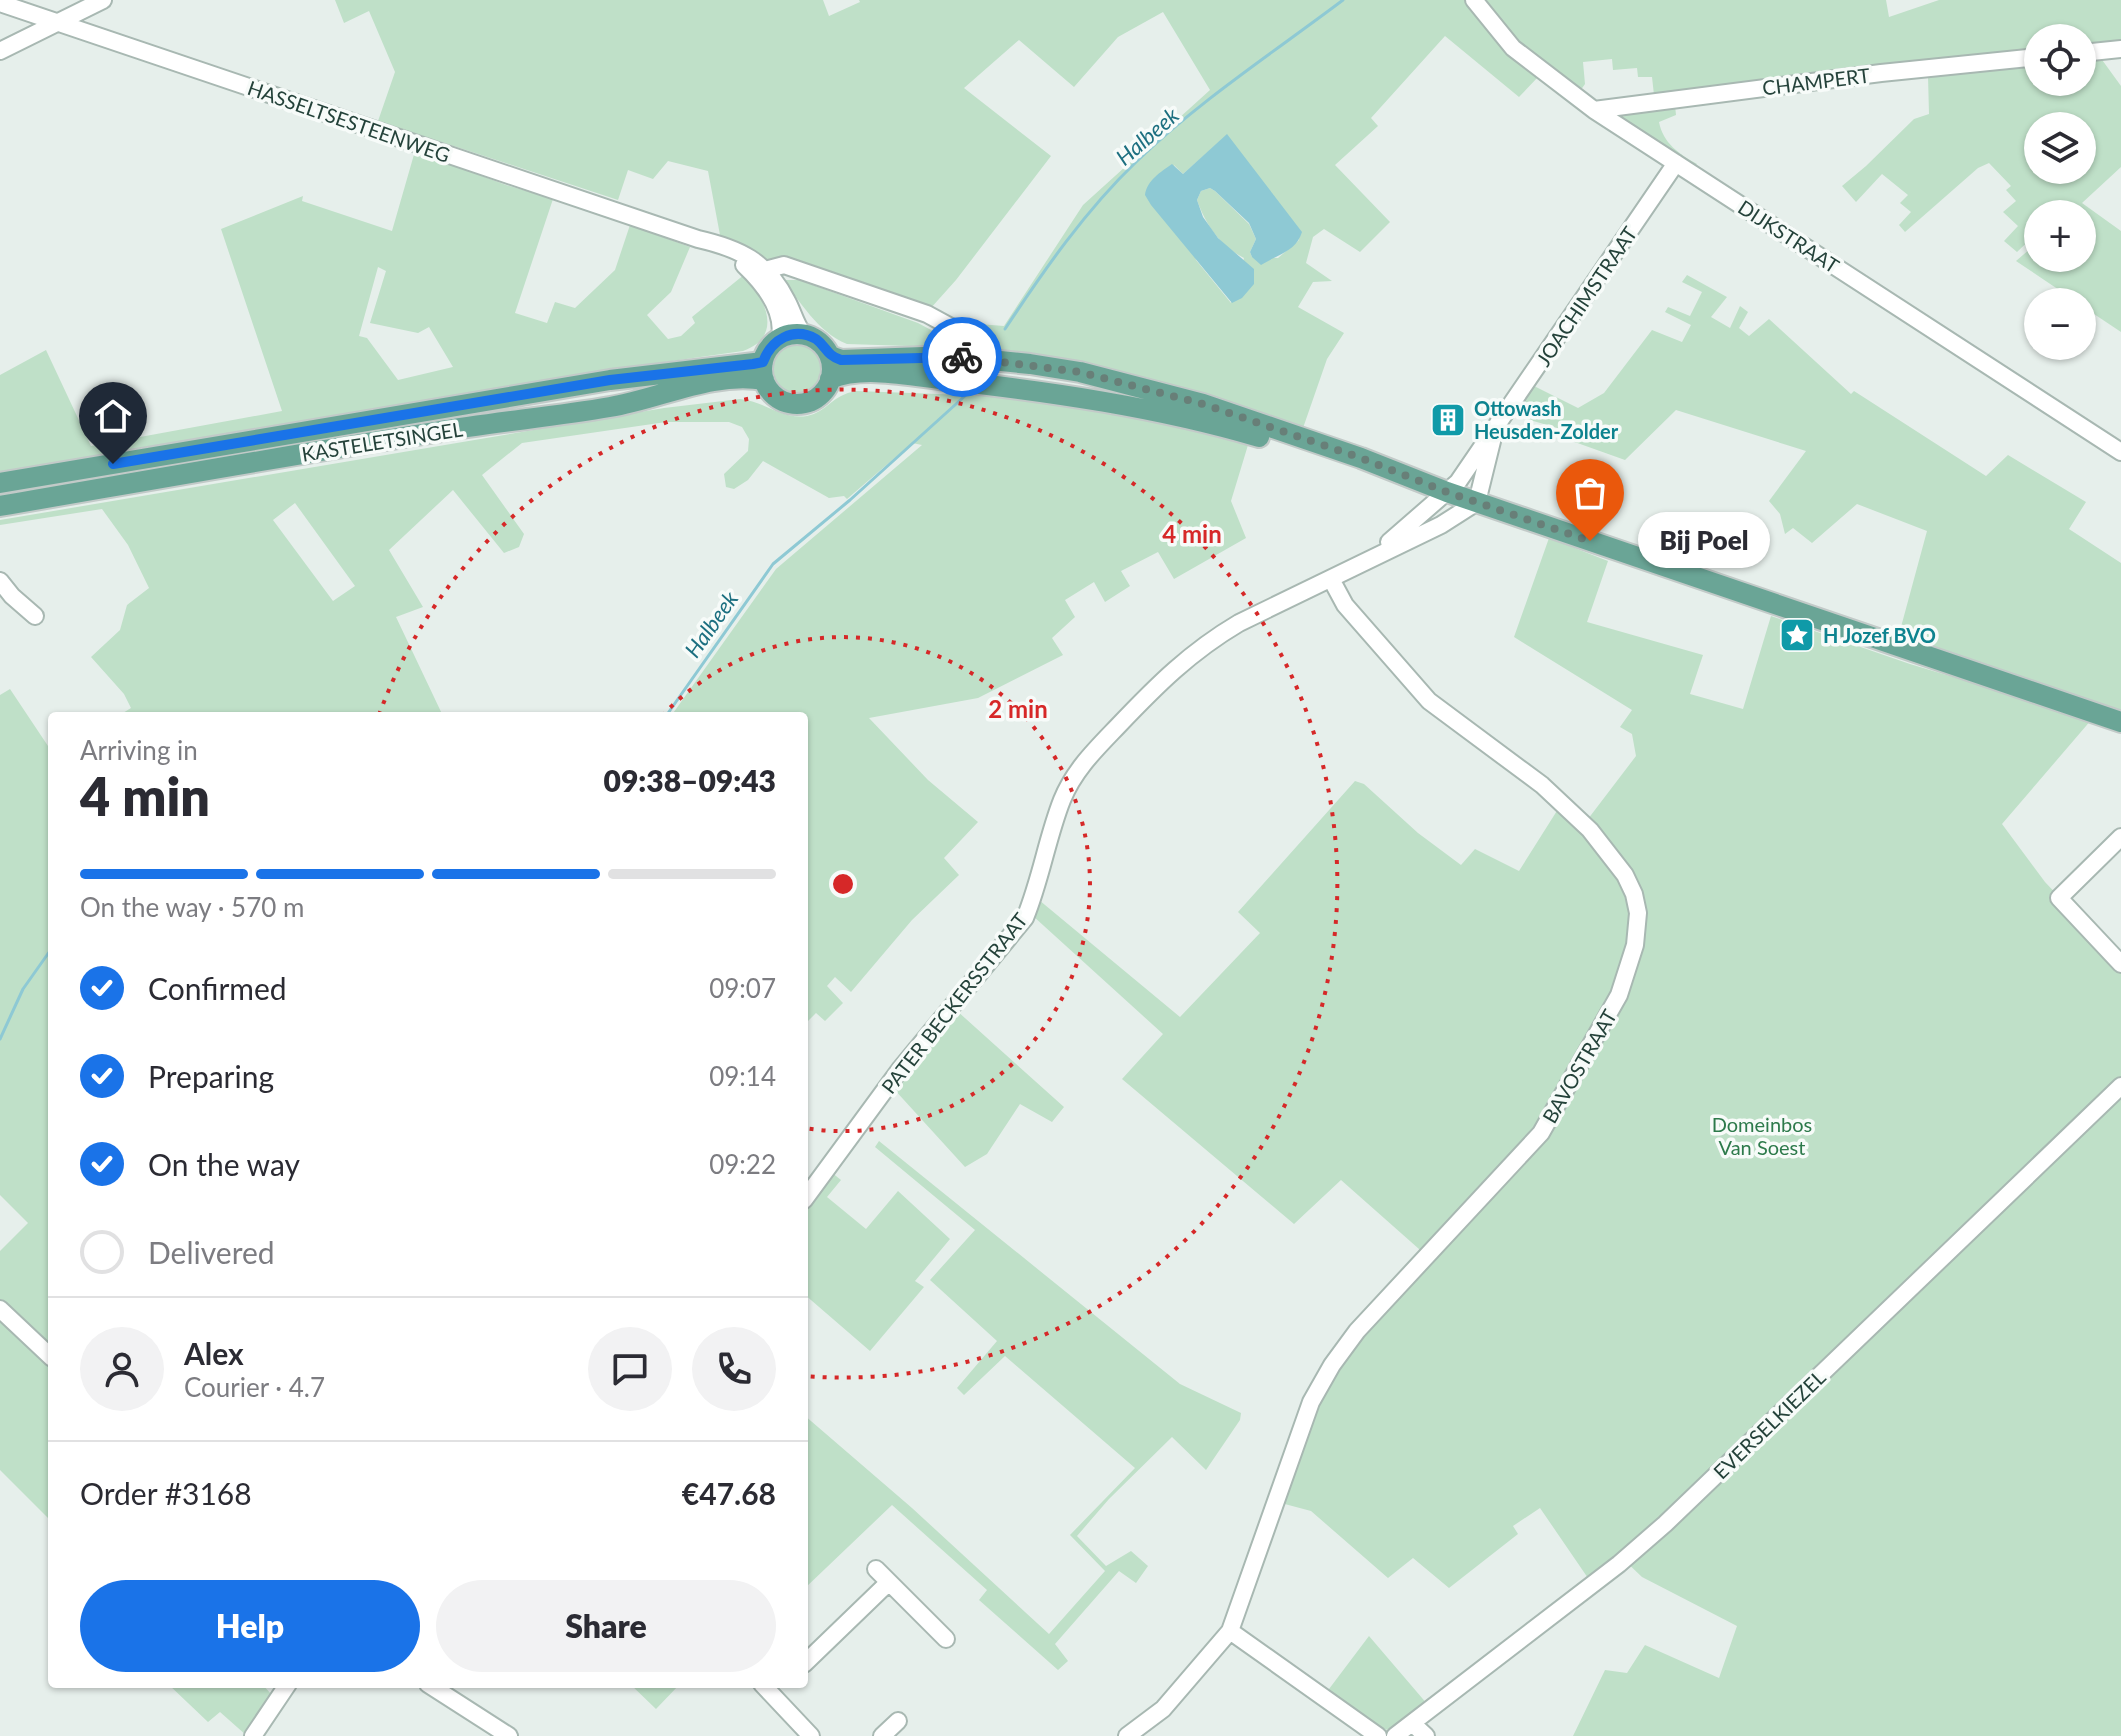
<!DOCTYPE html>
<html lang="en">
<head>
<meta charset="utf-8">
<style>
  body { margin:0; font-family:Lato,sans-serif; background:#f2f2f3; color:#2b2b33; height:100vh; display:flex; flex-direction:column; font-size:30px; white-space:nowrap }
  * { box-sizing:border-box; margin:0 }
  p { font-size:26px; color:#7c7c81 }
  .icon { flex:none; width:44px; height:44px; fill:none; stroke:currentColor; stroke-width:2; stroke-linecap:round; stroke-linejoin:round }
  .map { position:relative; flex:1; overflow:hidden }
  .sheet { position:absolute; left:48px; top:712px; width:760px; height:976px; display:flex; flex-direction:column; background:#fff; border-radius:8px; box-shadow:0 2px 6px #0004 }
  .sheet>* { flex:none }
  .buttons { position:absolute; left:2024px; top:24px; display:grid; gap:16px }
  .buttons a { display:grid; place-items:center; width:72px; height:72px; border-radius:50%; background:#fff; box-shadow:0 2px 6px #0004; font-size:40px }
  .pin { position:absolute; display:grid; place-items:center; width:68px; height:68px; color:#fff; margin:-82px -34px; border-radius:50% 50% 50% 0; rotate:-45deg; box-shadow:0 0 8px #0007 }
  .pin .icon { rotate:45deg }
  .courier { position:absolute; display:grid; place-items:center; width:80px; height:80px; margin:-40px; border:6px solid #1a73e8; border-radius:50%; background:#fff; color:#222; box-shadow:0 2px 10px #0007 }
  .bubble { position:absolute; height:56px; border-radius:28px; background:#fff; box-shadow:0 2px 6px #0004; font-size:26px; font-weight:800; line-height:56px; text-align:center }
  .summary em { font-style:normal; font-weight:800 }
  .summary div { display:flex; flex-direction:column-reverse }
  .summary { display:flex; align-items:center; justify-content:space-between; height:136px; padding:0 32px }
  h1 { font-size:52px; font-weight:800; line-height:60px }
  .bar { display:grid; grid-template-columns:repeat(4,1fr); gap:12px 8px; align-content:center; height:96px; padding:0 32px }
  .bar i { height:10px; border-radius:6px; background:#e1e1e2 }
  .bar .active { background:#1a73e8 }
  .bar p { grid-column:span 4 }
  .line { display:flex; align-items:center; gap:20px; padding:0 32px; border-top:2px solid #e1e1e2 }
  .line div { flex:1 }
  .round { display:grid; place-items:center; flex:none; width:84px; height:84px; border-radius:42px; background:#f2f2f3 }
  ol { padding:0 32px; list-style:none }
  li { display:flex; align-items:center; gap:24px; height:88px }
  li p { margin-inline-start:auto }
  li .icon { padding:8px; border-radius:50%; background:#1a73e8; color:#fff; stroke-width:4 }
  li:last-child { color:#7c7c81 }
  li i { width:44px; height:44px; border:4px solid #e1e1e2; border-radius:50% }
  .action { display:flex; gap:16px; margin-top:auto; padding:16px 32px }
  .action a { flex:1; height:92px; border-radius:48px; background:#1a73e8; color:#fff; font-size:32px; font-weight:800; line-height:92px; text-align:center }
  .action a+a { background:#f2f2f3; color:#2b2b33 }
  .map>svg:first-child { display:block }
</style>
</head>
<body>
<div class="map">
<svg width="2121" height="1736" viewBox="0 0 2121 1736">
  <rect width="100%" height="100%" fill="#e6efeb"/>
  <path fill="#bfe0c8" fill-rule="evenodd" d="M335,0H823L829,16L860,2L859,0H1886L1889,17L1939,0H2121V43L2082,47V38H2038V52L1654,95L1652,77H1638L1637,68L1613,70L1612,59L1583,62L1585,84L1578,94L1538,77L1519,97L1445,36L1371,118L1378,126L1335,165L1390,222L1360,252L1324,229L1313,237L1306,263L1332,281L1313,282L1298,307L1344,333L1327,359L1303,428L1148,378L1075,363L972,348L847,344C816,331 802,302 780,278C762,259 743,247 720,235L708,171L668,161L653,179L628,170L618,200L378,121L395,72L369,11L344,23ZM1163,12L1210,90L1083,205L1004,326L979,324L972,340L959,345L918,323L799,280H782L785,268L930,309L956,280L1051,156L964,88L1019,40L1074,87L1118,37ZM1227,135L1299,240L1278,258L1252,257L1250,252L1256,239L1249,224L1215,191L1210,188L1201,191L1197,200C1206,225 1220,246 1244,258L1231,303L1196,260L1174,165L1183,174Z
    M2100,57L2121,86V167L2082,203L2121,231V332L2082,306V302H2077L2016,261L2038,242V258H2082V214H2038V232L2017,252L2004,241L2018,226L2003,212L2016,201L2006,190L2011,186L1989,163L1978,168L1905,232L1899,225L1911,212L1900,203L1908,195L1882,174L1856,202L1842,186L1866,166L1914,119L1929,114L1928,76L2038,64V82H2082V59ZM2038,126H2082V170H2038Z
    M1675,105L1676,115L1659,122C1663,143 1679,154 1697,164L1693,168L1616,117L1619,114Z
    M415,151L506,185L553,199L515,313L547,323L555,302L575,308L615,270L630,225L690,247L671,292L647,315L668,339L681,336L695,323L692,317L745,274C764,298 785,336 743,351L608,370L0,473V375L46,350L91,446L282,411L221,229L303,196L302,201L392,231ZM378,267L386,271L370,323L418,333L429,327L453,367L398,380L367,338L359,336Z
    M1687,275L1727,297L1711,317L1730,328L1740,306L1748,312L1739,328L1749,336L1769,319L1851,394L1854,391L1986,476L2008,455L2086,502L2069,529L2121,563V712L1898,638L1927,531L1857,504L1812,543L1793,528L1785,534L1780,514L1769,501L1806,451L1676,410L1625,460L1569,440L1571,432L1513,415L1532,385L1578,408L1604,393L1652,330L1682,342L1691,325L1665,312L1668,307L1690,316L1702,292L1682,282Z
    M771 369a26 26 0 1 1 52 0a26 26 0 1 1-52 0Z
    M856,391L993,396L1112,411L1248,445L1231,501L1246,538L1174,579L1158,552L1121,571L1130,586L1105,602L1094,582L1065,600L1075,617L1052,638L1063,655L978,698L869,718L928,780L978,822L944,858L959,875L912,920L851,992L835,977L827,986L843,1003L825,1021L816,1013L804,1025V716H671L776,569L922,445L912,443L847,499L844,496L829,498L763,461L748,480L734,489L726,487L724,474L748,451L749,439L742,427L729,422H666L522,443L482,475L524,534L519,547L504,553L453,490L389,550L423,607L396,617L443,716H118L131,708L124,694L91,657L120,630L127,605L149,588L128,545L102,509L0,525V520L664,408L740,399C764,401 782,420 807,416C827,412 832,395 856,391ZM295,503L355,586L333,601L273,520Z
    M1549,538L1608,561L1587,622L1703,655L1690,694L1743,709L1771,616L1910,664L2092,719L2002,824L2045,882L2121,962V1736H1573L1605,1670L1627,1673L1645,1645L1719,1678L1737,1626L1642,1577L1621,1557L1590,1581L1540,1508L1513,1526L1518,1534L1449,1588L1413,1558L1388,1578L1311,1511L1281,1503L1313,1403L1349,1349L1423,1263L1419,1249L1341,1180L1294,1224L1122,1079L1163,1034L1033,916L1039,900L1180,1017L1260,933L1238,912L1355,781L1364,784L1418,833L1461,865L1475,849L1519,871L1560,806L1588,819L1636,756L1632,734L1620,727L1632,710L1514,637Z
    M10,689L52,752V1350L0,1302V1251L28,1223L0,1195V695Z
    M956,1010L1064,1107L1052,1122L1020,1104L987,1154L965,1167L893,1088Z
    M879,1141L1180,1384L1241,1413L1240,1420L1206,1470L1172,1437L1109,1499L1077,1536L1106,1566L1131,1551L1148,1566L1136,1583L1119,1571L1055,1644L1068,1661L1058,1670L979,1600L987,1590L892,1505L804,1589V1415L912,1508L1049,1634L1105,1571L1070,1535L1135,1468L1005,1356L964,1395L957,1388L997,1341L930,1280L975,1230L875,1147Z
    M831,1172L841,1180L827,1197L866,1229L898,1191L950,1239L915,1281L924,1287L870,1351L804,1294V1211Z
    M0,1322L52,1368V1522L0,1470Z
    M1369,1636L1428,1705L1392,1730L1378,1729L1326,1693Z
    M168,1684H262L272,1695L246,1735L220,1712L208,1722Z
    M630,1684H680L656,1709Z"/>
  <path fill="#8ec9d4" d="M1227,134L1302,232C1296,252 1276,255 1261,265L1252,257L1250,252L1256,239L1249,223L1215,191L1210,188L1201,191L1197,200L1203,217L1218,238L1254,269V284L1242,298L1232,303L1151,205L1145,195C1147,180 1161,172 1172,164L1183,174Z"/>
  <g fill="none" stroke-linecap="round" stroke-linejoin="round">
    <path stroke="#8ec9d4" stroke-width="3" d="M1005,329C1044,270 1085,211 1137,161C1199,101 1274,52 1343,0
      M666,716L773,564L850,500L966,395
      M0,1039L23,989L52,948"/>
    <g stroke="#a8b8b2" stroke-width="20">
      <path id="minor" d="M1474,0L1513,48L1594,110L2121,452
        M0,3L698,239C738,248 767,261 787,301C793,312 795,323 803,334
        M0,51L103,0
        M2082,53L2121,49
        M1594,110L1881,73L2038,57
        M744,265C764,284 785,310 780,338
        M765,270L784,265L927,314L962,333
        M1389,542L1458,482L1676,163
        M0,581L12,596L35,616
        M2121,837L2059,898L2121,964
        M804,1200L901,1068L1025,918C1041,879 1047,838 1062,800C1074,770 1096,749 1118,726C1157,685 1190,652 1239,623L1441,525L1477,502L1495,429
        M0,1309L52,1358
        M876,1569L946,1639
        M1230,1631L1378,1736
        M804,1664L889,1582
        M428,1684L509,1736
        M762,1684L811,1736
        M1412,1723L1426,1736
        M253,1736L288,1684
        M882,1736L898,1721
        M1127,1736L1163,1709L1230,1631L1311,1402L1332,1365L1357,1331L1541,1133L1619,995L1635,945L1638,913L1634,894L1625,875L1590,830L1542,785L1429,701L1345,605L1331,579
        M1395,1736L1619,1564L1665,1524L2121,1086"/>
    </g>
    <g stroke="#c2cac8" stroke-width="24">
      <path id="major" d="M762 369a35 35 0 1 1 70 0a35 35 0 1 1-70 0Z
        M830,356L841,360L951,356L1030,364L1080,372L1203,404L1361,458L1447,492L2121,722
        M830,379C862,365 912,376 946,380C1051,392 1157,407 1259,437
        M0,483L610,380L763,362
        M0,506C145,481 290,455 436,432C494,422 552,417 610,407C660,399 712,371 764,380"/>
    </g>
    <use href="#minor" stroke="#fff" stroke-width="16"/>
    <use href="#major" stroke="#6aa596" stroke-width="20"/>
  </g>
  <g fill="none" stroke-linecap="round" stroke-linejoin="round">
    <path stroke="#687f78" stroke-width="8" stroke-dasharray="0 14.4" d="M962,357L1080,372L1203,404L1361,458L1447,492L1590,541"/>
    <path stroke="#1a73e8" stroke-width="10" d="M113,464L610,380L753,364L763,362C771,340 793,326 816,339C827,347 826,355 841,360L962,357"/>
  </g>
  <g fill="none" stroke="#d62828" stroke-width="4" stroke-dasharray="4 8">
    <path d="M662 716A247 247 0 1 1 804 1128"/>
    <path d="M379 715A494 494 0 1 1 804 1376"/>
  </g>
  <defs>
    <g id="building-square" transform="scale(1.8)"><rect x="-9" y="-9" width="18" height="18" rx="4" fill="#0f9aa8" stroke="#f7fbf9"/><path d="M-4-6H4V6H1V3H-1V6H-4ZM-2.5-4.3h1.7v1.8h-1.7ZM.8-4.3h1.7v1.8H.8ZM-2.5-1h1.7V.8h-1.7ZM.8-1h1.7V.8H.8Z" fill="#fff"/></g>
    <g id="sight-square" transform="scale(1.8)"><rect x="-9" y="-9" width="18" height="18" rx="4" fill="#0f9aa8" stroke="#f7fbf9"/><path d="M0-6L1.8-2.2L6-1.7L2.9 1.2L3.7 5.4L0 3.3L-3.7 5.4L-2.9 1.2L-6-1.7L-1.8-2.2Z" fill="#fff"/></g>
  </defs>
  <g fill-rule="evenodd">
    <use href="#building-square" x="1448" y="420"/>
    <use href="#sight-square" x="1797" y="635"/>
  </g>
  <g text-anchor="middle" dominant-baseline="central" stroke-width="7" stroke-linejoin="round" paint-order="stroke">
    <g font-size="20" fill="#24423a" stroke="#f7fbf9">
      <text transform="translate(1816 81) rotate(-7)">CHAMPERT</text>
      <text transform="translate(349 121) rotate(19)">HASSELTSESTEENWEG</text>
      <text transform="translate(1789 236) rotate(33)">DIJKSTRAAT</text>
      <text transform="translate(1586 296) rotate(-56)">JOACHIMSTRAAT</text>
      <text transform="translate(382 441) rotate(-9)">KASTELETSINGEL</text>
      <text transform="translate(954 1003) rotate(-52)">PATER BECKERSSTRAAT</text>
      <text transform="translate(1579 1066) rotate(-60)">BAVOSTRAAT</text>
      <text transform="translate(1769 1424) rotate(-44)">EVERSELKIEZEL</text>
    </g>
    <g font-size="20" font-weight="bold" fill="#0d838f" stroke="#f7fbf9" text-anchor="start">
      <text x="1474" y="408">Ottowash<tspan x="1474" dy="23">Heusden-Zolder</tspan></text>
      <text x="1823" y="635">H Jozef BVO</text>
    </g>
    <g font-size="20" fill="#2d7a4b" stroke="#f7fbf9">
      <text x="1762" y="1124">Domeinbos<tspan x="1762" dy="23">Van Soest</tspan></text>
    </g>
    <g font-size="22" font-style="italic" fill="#1c6f80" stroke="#f7fbf9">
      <text transform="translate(1147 136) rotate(-41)">Halbeek</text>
      <text transform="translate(711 624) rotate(-55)">Halbeek</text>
    </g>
  </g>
  <circle cx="843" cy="884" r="12" fill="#d62828" stroke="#f7fbf9" stroke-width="4"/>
  <g font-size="24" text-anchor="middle" font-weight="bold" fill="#d62828" stroke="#f7fbf9" stroke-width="7" stroke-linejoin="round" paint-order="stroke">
    <text x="1192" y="543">4 min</text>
    <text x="1018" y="718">2 min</text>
  </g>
</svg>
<div class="buttons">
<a><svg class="icon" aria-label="locate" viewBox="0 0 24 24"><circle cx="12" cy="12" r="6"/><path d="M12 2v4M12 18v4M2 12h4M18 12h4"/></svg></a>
<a><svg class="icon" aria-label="layers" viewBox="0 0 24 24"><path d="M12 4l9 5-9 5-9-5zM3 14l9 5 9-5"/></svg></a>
<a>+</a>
<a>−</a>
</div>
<div class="pin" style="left:1590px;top:541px;background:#ea580c"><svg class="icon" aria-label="bag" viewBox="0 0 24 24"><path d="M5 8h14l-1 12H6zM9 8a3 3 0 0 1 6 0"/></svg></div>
<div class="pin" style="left:113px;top:464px;background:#1f2937"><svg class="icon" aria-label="home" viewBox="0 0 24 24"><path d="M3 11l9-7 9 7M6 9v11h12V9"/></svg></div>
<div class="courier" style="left:962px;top:357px"><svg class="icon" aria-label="bike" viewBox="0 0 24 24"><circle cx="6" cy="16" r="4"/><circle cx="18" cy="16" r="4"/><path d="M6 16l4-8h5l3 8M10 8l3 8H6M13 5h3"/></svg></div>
<div class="bubble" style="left:1638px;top:512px;width:132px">Bij Poel</div>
<section class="sheet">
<div class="summary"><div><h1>4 min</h1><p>Arriving in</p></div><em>09:38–09:43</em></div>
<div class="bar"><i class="active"></i><i class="active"></i><i class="active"></i><i></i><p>On the way · 570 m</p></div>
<ol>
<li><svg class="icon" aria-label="check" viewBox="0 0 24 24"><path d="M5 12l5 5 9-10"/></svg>Confirmed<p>09:07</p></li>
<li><svg class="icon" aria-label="check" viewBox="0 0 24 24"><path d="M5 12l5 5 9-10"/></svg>Preparing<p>09:14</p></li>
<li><svg class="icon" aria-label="check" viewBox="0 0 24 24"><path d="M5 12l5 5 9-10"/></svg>On the way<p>09:22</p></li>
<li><i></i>Delivered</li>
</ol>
<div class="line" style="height:144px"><a class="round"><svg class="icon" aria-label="person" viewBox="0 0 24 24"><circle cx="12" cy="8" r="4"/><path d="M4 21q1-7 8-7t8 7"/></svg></a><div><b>Alex</b><p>Courier · 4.7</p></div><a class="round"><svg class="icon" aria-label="chat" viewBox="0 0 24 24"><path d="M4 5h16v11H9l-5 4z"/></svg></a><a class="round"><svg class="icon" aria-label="phone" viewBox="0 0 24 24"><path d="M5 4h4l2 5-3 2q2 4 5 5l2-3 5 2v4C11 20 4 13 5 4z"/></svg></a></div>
<div class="line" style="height:104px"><div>Order #3168</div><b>€47.68</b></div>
<div class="action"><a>Help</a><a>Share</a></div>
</section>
</div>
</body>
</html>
